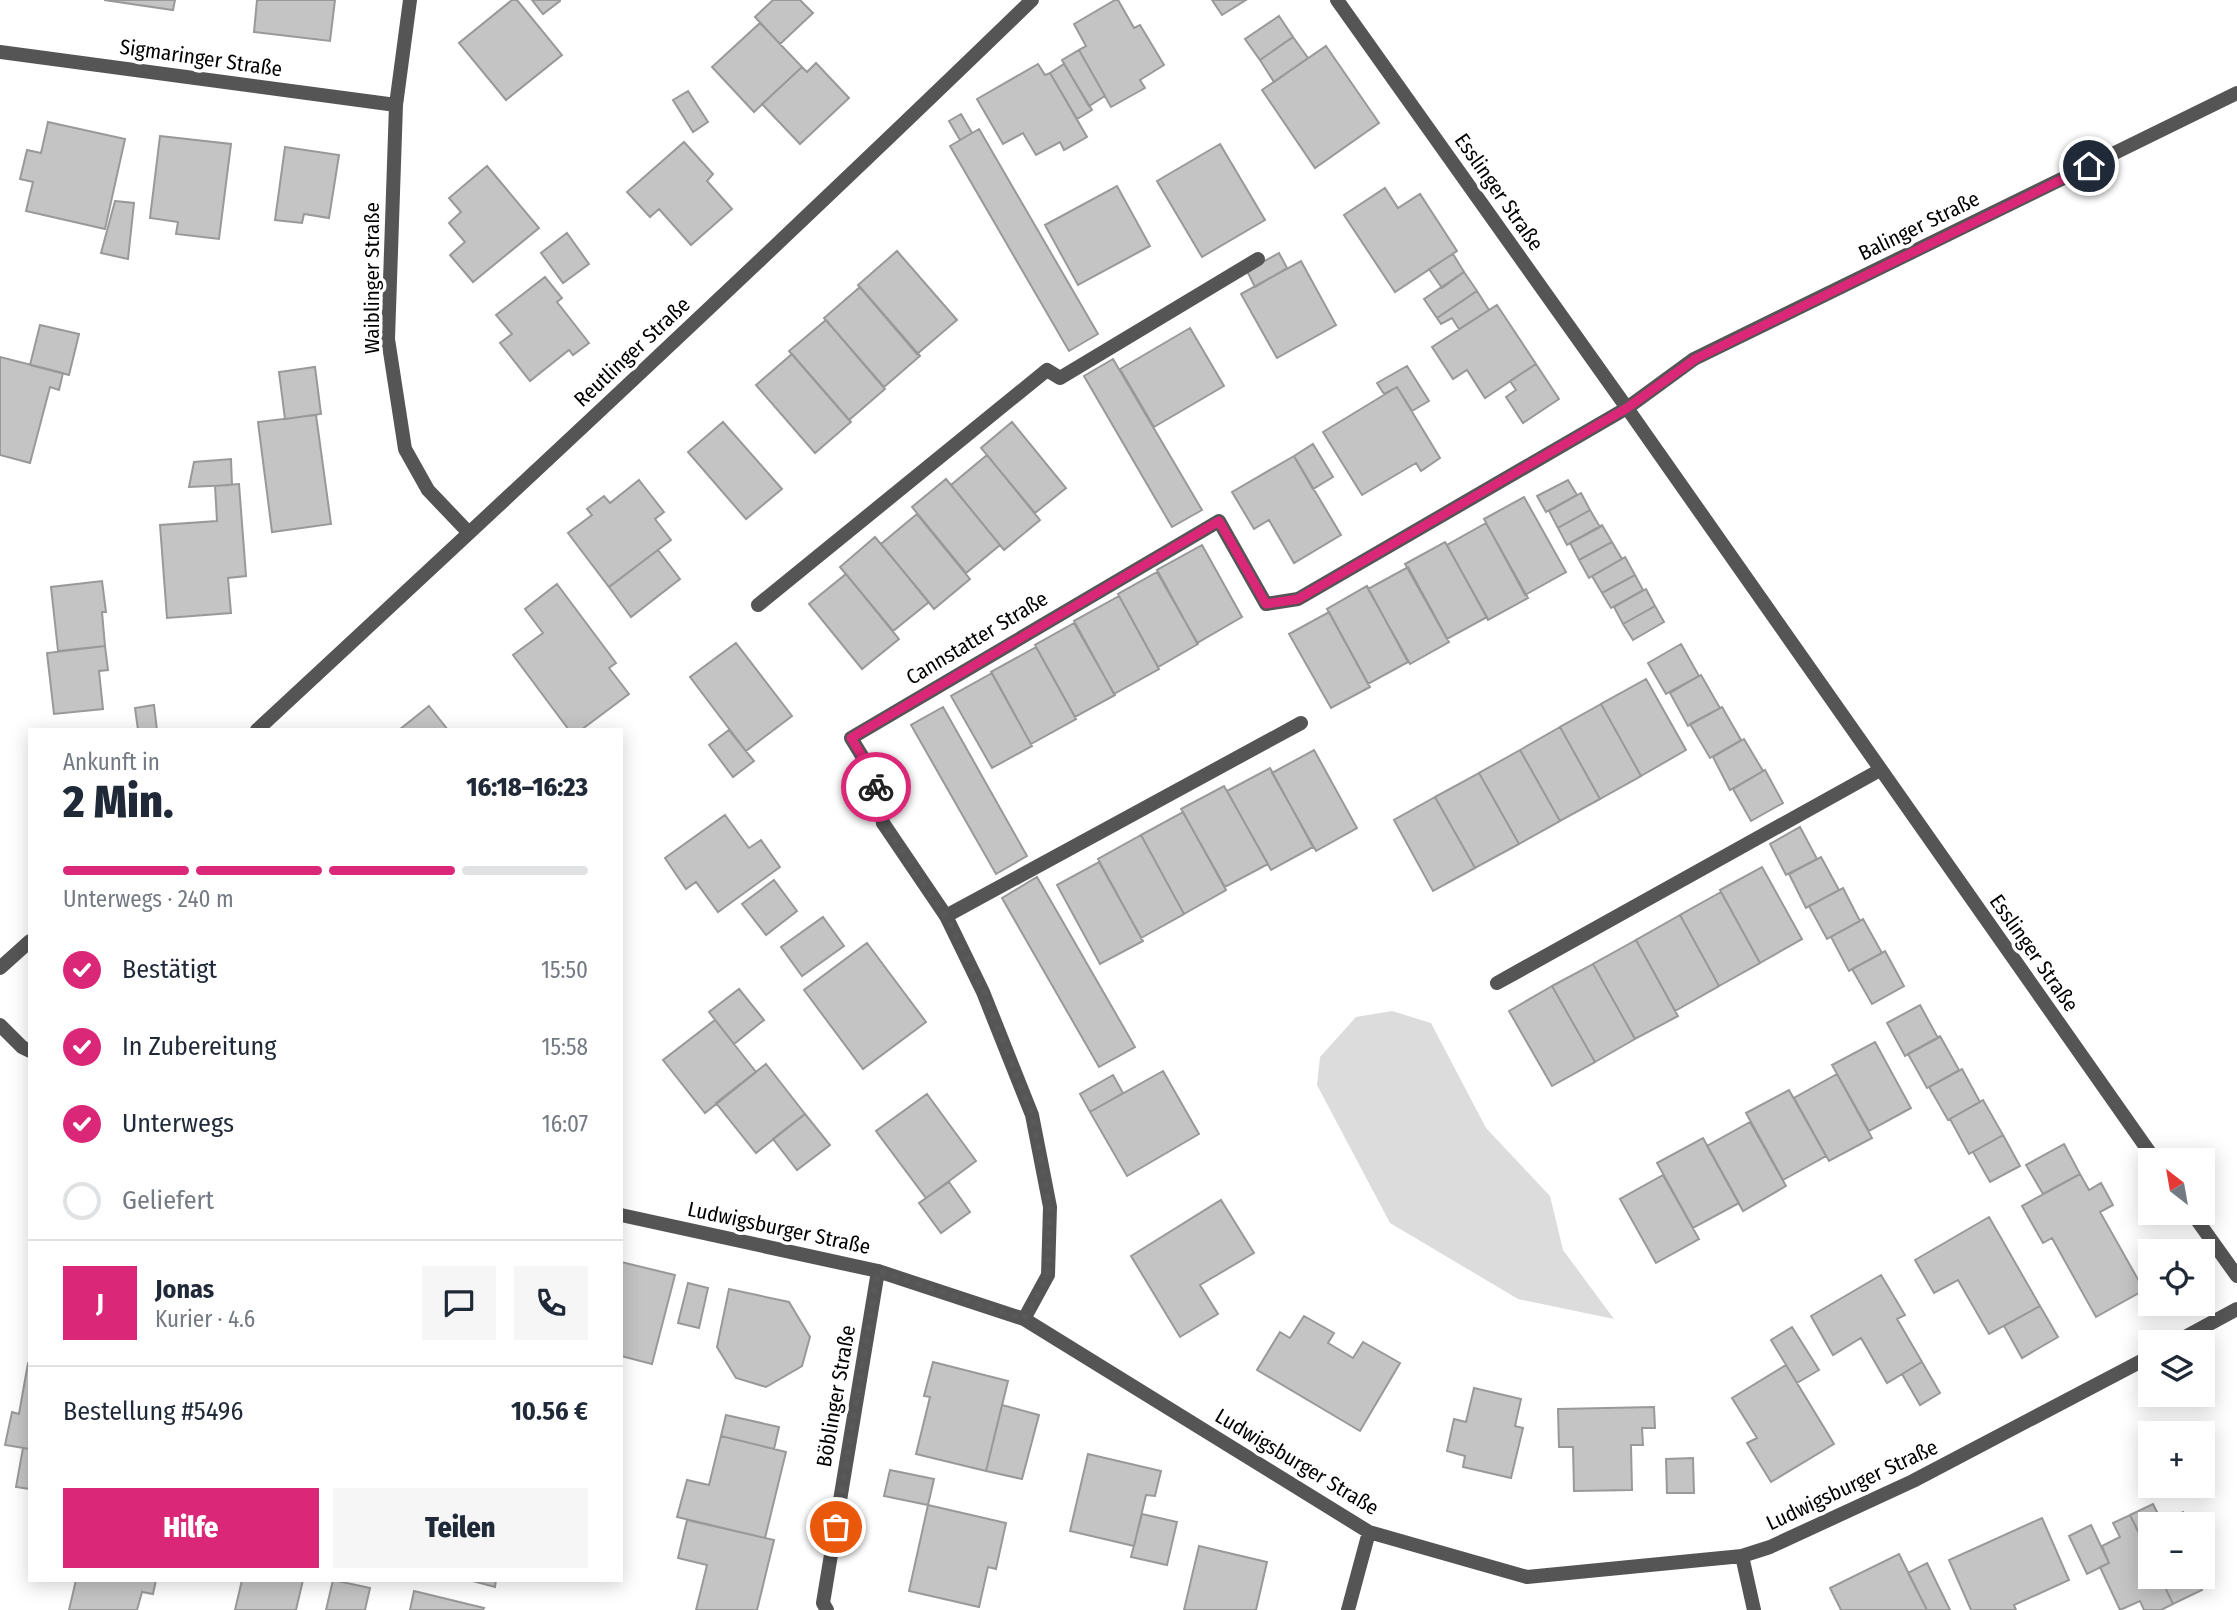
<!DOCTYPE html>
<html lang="de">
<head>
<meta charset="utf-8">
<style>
  body { margin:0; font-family:"Fira Sans Condensed",sans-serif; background:#f6f6f7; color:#1f2937; height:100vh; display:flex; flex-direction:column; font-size:26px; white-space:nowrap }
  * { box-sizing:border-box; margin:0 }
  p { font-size:23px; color:#747a83 }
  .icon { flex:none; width:38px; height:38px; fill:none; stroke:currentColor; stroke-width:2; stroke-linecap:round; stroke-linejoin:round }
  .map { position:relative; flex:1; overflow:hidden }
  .side { position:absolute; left:28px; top:728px; width:595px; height:854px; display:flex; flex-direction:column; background:#fff; border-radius:0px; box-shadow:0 4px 18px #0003 }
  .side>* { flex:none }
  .needle { width:46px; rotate:329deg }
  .fabs { position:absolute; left:2138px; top:1148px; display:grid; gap:14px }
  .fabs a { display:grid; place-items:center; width:77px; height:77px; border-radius:0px; background:#fff; box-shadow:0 4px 18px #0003; font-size:35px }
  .pin { position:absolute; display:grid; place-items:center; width:60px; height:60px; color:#fff; margin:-30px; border:4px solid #fff; border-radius:50%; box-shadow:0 2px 7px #0007 }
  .courier { position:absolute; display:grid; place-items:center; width:70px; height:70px; margin:-35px; border:5px solid #db2777; border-radius:50%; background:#fff; color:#222; box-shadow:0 2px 9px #0007 }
  .headline em { font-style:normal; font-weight:800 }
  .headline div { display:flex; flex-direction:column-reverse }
  .headline { display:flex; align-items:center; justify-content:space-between; height:119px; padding:0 35px }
  h1 { font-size:46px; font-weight:800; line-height:52px }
  .bar { display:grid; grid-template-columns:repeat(4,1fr); gap:10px 7px; align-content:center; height:84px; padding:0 35px }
  .bar i { height:9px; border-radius:5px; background:#e0e1e3 }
  .bar .current { background:#db2777 }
  .bar p { grid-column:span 4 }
  .line { display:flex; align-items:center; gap:18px; padding:0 35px; border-top:2px solid #e0e1e3 }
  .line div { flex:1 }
  .round { display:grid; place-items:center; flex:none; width:74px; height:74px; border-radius:0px; background:#f6f6f7 }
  ol { padding:0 35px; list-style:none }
  li { display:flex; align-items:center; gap:21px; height:77px }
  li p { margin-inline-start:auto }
  li .icon { padding:7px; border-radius:50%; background:#db2777; color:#fff; stroke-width:4 }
  li:last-child { color:#747a83 }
  li i { width:38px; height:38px; border:4px solid #e0e1e3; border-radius:50% }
  .action { display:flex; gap:14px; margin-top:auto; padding:14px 35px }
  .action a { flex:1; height:80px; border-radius:0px; background:#db2777; color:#fff; font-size:28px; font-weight:800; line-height:80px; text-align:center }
  .action a+a { background:#f6f6f7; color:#1f2937 }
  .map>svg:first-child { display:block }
</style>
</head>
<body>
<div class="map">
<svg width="2237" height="1610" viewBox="0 0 2237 1610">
  <rect width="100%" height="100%" fill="#fff"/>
  <path fill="#dcdcdc" d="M1392,1011L1431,1023L1486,1128L1550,1196L1563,1250L1614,1319L1518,1299L1390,1223L1317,1085L1320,1057L1356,1017Z"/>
  <path fill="#c4c4c4" stroke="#999" stroke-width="2" d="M104,0H175L173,10Z
    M257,0H335L330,41L254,32Z
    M512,0H517L562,55L506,100L459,43Z
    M532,0H560V1L543,14Z
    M773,0H800L813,13L780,44L755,17Z
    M1115,0H1118L1134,28L1140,25L1164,65L1140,80L1145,88L1111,107L1079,50L1086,46L1074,24Z
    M1212,0H1246L1222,15Z
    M1279,16L1293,37L1260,60L1245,39Z
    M760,23L802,67L754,112L712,67Z
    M1293,37L1308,58L1274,82L1260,60Z
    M1326,46L1379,123L1315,168L1262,90Z
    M1079,50L1105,96L1089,106L1062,60Z
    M816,63L849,98L800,144L762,104L802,67L807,72Z
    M1038,64L1045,75L1050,73L1087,137L1064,150L1060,142L1036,155L1023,133L1003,144L977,99Z
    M1064,64L1092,110L1077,119L1050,73Z
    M688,91L708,122L693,132L673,100Z
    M961,114L972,133L960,140L949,121Z
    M48,122L125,139L105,229L26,211L33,182L20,179L27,150L41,153Z
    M979,129L1098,334L1069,351L950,146Z
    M160,136L231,144L219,239L176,234L178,222L150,218Z
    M684,142L713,174L707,181L732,209L691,245L659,209L650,217L627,192Z
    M1220,144L1265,220L1202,257L1157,181Z
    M285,147L339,155L329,218L304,214L302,223L275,220Z
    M487,166L539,228L473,282L450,255L465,242L449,223L461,212L449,198Z
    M1117,186L1150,246L1078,285L1045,225Z
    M1385,188L1398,208L1420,194L1457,251L1395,292L1344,215Z
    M115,201L134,203L128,259L101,253Z
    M567,233L589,264L563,283L541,253Z
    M897,251L957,320L917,354L858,285Z
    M1279,253L1287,268L1255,287L1247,271Z
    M1453,254L1464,272L1442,288L1429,269Z
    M1301,261L1336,325L1277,358L1241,294Z
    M1464,272L1477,291L1437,318L1424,299Z
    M545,277L562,298L557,302L589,343L573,355L569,350L530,381L500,343L512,334L496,315Z
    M860,287L920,356L884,387L824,318Z
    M1477,291L1489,310L1459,329L1452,318L1441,324L1437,318Z
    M1497,305L1536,364L1485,398L1467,370L1453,379L1432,347Z
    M826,320L885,389L849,420L789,351Z
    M40,325L79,334L69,375L30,365Z
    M1190,328L1224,386L1154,427L1120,369Z
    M792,354L851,422L815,453L756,385Z
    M0,357L63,373L59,390L50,387L30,463L0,455Z
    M1113,359L1202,510L1172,527L1084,376Z
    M1536,364L1559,399L1523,423L1506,397L1516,390L1510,381Z
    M1407,366L1429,401L1412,411L1397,387L1384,394L1377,383Z
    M315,367L321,414L285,419L279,372Z
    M1397,387L1440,458L1421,471L1416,463L1362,495L1323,432Z
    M316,415L331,524L272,532L258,422Z
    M723,422L782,489L746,519L688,452Z
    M1012,422L1066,488L1035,513L981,448Z
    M1313,444L1333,477L1313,489L1294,456Z
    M987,455L1040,520L1004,550L951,485Z
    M1294,456L1341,535L1294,563L1269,520L1254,529L1232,492Z
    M231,459L232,485L189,487L194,462Z
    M946,479L1000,545L966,573L912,507Z
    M639,480L664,512L655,519L671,540L609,587L568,533L592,515L587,509L604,496L610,503Z
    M1568,480L1577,495L1546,512L1537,496Z
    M239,484L246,576L228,578L231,613L167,618L160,525L217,521L215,486Z
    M1581,493L1590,510L1558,528L1549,511Z
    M1524,497L1566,572L1525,595L1484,519Z
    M1590,510L1600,527L1567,545L1558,528Z
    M917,514L970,579L934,609L881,544Z
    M1486,523L1528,598L1488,620L1447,545Z
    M1602,525L1612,542L1579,560L1570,543Z
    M875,537L929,602L893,631L840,567Z
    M1445,542L1487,617L1447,639L1405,564Z
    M1612,542L1622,559L1589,578L1579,560Z
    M1202,545L1242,617L1197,643L1157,570Z
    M658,550L680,579L631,617L609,587Z
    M1625,557L1635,575L1602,593L1592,576Z
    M1408,567L1449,642L1410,664L1368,589Z
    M1157,572L1198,644L1158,667L1118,594Z
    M846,574L899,639L862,669L809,604Z
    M1635,575L1643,590L1611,608L1602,593Z
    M102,581L106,612H102L105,646L58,651L51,587Z
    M557,584L616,663L609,668L629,694L581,730H569L513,655L543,633L525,609Z
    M1367,586L1408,662L1368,684L1327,609Z
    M1646,589L1655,606L1623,624L1614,607Z
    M1119,596L1159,669L1114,694L1074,621Z
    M1655,606L1664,622L1633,640L1623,624Z
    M1329,612L1370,687L1331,708L1289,634Z
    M1074,623L1115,695L1075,717L1035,645Z
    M736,643L792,716L746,751L690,677Z
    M1681,644L1699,676L1666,694L1648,663Z
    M105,646L108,670L99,671L103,709L54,714L47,653Z
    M1036,647L1076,719L1031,744L991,672Z
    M992,673L1032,746L992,768L951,696Z
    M1701,675L1720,708L1688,726L1670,693Z
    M1646,679L1686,750L1641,776L1601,704Z
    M1601,704L1641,776L1600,799L1560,727Z
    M154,705L157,730H138L135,708Z
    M429,706L448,730H399Z
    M943,707L1027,856L996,874L911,725Z
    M1722,707L1741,740L1710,758L1690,724Z
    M1560,727L1600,799L1560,821L1520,750Z
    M729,730L754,761L733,777L709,745Z
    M1744,739L1763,771L1730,790L1713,757Z
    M1314,750L1357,828L1316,851L1272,773Z
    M1520,750L1560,821L1519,844L1479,773Z
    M1270,768L1313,847L1271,870L1227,791Z
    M1765,770L1783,803L1751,821L1733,789Z
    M1479,773L1519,844L1475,868L1435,797Z
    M1224,786L1268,864L1225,887L1181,809Z
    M1435,797L1475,868L1433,891L1394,820Z
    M1183,812L1226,890L1184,914L1141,835Z
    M725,815L749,848L761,840L780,867L718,912L696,882L686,889L665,858Z
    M1800,827L1817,859L1786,875L1770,844Z
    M1141,835L1184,914L1141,938L1098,859Z
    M1821,857L1839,890L1806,908L1789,874Z
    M1099,862L1143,941L1100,964L1057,885Z
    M1762,867L1802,939L1760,963L1720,890Z
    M1037,877L1135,1047L1099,1067L1002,898Z
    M774,880L797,911L766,935L742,904Z
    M1843,888L1860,921L1827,939L1809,906Z
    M1721,892L1760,963L1719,986L1680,915Z
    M1680,915L1719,986L1675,1011L1636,940Z
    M823,917L844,946L802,976L781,947Z
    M1863,919L1882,953L1849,971L1831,937Z
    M1636,940L1678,1016L1635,1039L1593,964Z
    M867,943L926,1022L863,1069L804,990Z
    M1885,951L1904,986L1872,1004L1852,969Z
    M1593,964L1635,1039L1595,1062L1552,986Z
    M1552,986L1595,1062L1552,1086L1509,1011Z
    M739,989L764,1020L734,1044L709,1012Z
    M1920,1005L1938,1038L1905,1056L1887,1023Z
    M715,1020L756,1072L705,1113L663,1060Z
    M1940,1036L1959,1070L1927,1088L1908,1054Z
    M1875,1042L1911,1108L1869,1131L1832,1065Z
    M766,1064L805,1114L756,1153L716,1103Z
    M1962,1069L1980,1102L1948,1120L1929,1087Z
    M1163,1071L1199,1134L1127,1176L1090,1112Z
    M1837,1074L1872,1138L1829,1161L1794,1098Z
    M1113,1075L1123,1093L1090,1112L1080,1094Z
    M1789,1090L1826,1156L1783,1180L1746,1113Z
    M927,1094L976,1161L926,1198L876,1131Z
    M1983,1100L2003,1135L1969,1154L1950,1119Z
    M805,1114L830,1145L797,1170L773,1139Z
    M1750,1122L1786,1186L1743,1211L1707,1146Z
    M2003,1135L2020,1166L1990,1182L1973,1152Z
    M1703,1138L1739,1203L1693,1228L1657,1163Z
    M2064,1144L2080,1174L2043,1194L2026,1165Z
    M2080,1174L2089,1190L2101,1183L2113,1205L2100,1212L2144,1290L2096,1317L2052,1238L2043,1243L2022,1206Z
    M1663,1175L1699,1239L1656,1263L1620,1199Z
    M949,1182L970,1212L941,1233L919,1203Z
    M1221,1200L1254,1253L1200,1285L1218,1314L1180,1337L1131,1256Z
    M1989,1217L2040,1306L1989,1334L1958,1280L1934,1293L1915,1260Z
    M621,1262L675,1275L652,1364L621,1356Z
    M1881,1275L1905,1315L1897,1319L1922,1362L1887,1383L1861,1338L1833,1355L1811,1316Z
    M688,1283L708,1288L699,1328L678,1323Z
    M729,1289L789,1302L810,1337L802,1366L766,1387L736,1378L717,1347Z
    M2040,1306L2058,1337L2022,1358L2004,1326Z
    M1304,1316L1334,1333L1328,1343L1353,1358L1363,1342L1400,1363L1360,1431L1257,1370L1280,1332L1290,1338Z
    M1792,1327L1819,1370L1797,1383L1771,1340Z
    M933,1362L1008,1381L986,1471L916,1454L930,1397L924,1396Z
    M1922,1362L1940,1393L1920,1405L1902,1374Z
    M28,1363H30V1449L5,1445L12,1412L19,1414Z
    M1786,1365L1834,1444L1771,1482L1747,1443L1757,1438L1732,1398Z
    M1474,1388L1521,1399L1515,1426L1523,1428L1511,1478L1463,1467L1465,1456L1447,1451L1454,1419L1466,1422Z
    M1002,1405L1039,1415L1022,1479L986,1471Z
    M1654,1407L1655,1428H1642L1643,1445H1631L1632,1490L1574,1491L1573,1447H1559L1558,1409Z
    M726,1415L779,1427L774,1449L721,1436Z
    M721,1436L786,1452L765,1538L677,1517L687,1480L709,1485Z
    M23,1448L30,1449V1489L16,1487Z
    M1088,1454L1161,1471L1155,1496L1146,1495L1134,1546L1070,1531Z
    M1693,1458L1694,1493H1667L1666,1459Z
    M890,1470L934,1479L928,1505L884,1496Z
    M2153,1504L2162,1522L2183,1512L2189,1524H2151V1558L2130,1515Z
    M928,1505L1006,1523L996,1569L988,1567L979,1607L909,1591Z
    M1142,1514L1177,1522L1167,1565L1131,1557Z
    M2130,1515L2151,1558V1577H2160L2173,1604L2161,1610H2144L2140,1601L2120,1610L2100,1567L2109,1563L2102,1546L2120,1537L2113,1523Z
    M2042,1518L2069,1580L2014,1605L2016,1610H1971L1949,1560Z
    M687,1520L774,1540L757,1610H696L707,1565L678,1558Z
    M2091,1525L2109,1563L2087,1574L2069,1536Z
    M1199,1546L1267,1562L1256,1610H1184Z
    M1899,1554L1927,1610H1841L1830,1588Z
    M1927,1563L1950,1610H1927L1908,1573Z
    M2160,1577H2196L2202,1590L2173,1604Z
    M76,1580H156L153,1594L142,1592L137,1610H69Z
    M242,1580H303L296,1610H235Z
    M333,1580L370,1588L365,1610H326Z
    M469,1580H496L495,1587Z
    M414,1591L484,1608L483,1610H410Z"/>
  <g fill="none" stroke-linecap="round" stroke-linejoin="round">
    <path stroke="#555" stroke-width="14" d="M758,605L1047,370L1060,378L1258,259
      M883,823L873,774L851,738L1219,521L1266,604L1298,599L1627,408
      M946,916L1301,723
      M1497,983L1880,770"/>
    <path stroke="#555" stroke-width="14" d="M410,0L396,105L388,339L405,449L428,490L469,533
      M1337,0L1627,408L2155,1160
      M0,52L396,105
      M1627,408L1694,359L2237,93
      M257,730C517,489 777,247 1032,0
      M883,823L946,916L983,992L1032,1115L1050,1207L1048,1275L1024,1319
      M0,968L30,941
      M0,1025L22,1047L30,1051
      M2192,1213L2237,1276
      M621,1215L878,1271L1024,1319L1369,1532L1527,1577L1742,1556L1770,1547L1913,1481L2151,1356
      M2176,1342L2237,1309
      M1742,1556L1754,1610
      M827,1610L823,1603L878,1271
      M1348,1610L1369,1532"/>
  </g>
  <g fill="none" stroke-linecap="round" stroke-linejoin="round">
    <path stroke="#595959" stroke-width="7" stroke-dasharray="0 12.6" d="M836,1527L878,1271L1024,1319L1048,1275L1050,1207L1032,1115L984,992L946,916L883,823L876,787"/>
    <path stroke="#db2777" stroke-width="9" d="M876,787L873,774L851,738L1219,521L1266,604L1298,599L1627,408L1695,359L2089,166"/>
  </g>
  <g text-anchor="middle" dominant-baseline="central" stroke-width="7" stroke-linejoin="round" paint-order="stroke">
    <g font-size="21" fill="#000" stroke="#fff">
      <text transform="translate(201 58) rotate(8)">Sigmaringer Straße</text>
      <text transform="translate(1499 192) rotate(55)">Esslinger Straße</text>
      <text transform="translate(1919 226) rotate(-26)">Balinger Straße</text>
      <text transform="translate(372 278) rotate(-90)">Waiblinger Straße</text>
      <text transform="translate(632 352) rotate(-43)">Reutlinger Straße</text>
      <text transform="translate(977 638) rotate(-31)">Cannstatter Straße</text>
      <text transform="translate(2034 953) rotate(55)">Esslinger Straße</text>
      <text transform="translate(779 1228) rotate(12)">Ludwigsburger Straße</text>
      <text transform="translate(836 1396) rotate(-80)">Böblinger Straße</text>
      <text transform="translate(1297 1462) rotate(31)">Ludwigsburger Straße</text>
      <text transform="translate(1852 1485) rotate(-25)">Ludwigsburger Straße</text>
    </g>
  </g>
</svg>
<div class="fabs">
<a><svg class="needle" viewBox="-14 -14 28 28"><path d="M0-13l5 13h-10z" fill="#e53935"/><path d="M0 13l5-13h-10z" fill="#747a83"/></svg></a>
<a><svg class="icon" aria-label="locate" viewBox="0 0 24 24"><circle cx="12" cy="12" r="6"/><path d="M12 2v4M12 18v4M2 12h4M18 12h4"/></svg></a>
<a><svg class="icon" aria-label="layers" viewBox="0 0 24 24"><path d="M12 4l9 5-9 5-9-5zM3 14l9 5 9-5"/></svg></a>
<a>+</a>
<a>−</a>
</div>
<div class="pin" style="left:836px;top:1527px;background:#ea580c"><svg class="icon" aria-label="bag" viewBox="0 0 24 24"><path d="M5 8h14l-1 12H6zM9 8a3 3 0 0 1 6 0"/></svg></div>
<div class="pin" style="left:2089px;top:166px;background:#1f2937"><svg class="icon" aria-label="home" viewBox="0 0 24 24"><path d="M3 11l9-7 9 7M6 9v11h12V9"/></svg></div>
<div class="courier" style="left:876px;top:787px"><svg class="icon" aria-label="bike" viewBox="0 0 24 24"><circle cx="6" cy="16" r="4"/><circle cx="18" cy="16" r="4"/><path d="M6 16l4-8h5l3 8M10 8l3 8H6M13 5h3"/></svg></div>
<section class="side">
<div class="headline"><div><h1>2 Min.</h1><p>Ankunft in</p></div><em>16:18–16:23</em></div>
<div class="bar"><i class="current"></i><i class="current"></i><i class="current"></i><i></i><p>Unterwegs · 240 m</p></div>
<ol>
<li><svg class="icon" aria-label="check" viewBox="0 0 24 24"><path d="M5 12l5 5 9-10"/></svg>Bestätigt<p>15:50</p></li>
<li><svg class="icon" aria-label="check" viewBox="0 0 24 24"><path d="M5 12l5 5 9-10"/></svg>In Zubereitung<p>15:58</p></li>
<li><svg class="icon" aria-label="check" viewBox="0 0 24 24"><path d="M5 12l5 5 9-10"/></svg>Unterwegs<p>16:07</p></li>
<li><i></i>Geliefert</li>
</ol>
<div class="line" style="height:126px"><b class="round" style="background:#db2777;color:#fff">J</b><div><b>Jonas</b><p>Kurier · 4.6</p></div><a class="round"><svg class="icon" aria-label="chat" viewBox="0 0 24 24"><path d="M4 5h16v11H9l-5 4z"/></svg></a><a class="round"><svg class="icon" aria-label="phone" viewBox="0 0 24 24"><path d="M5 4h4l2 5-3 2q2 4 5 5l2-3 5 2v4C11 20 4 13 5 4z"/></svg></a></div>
<div class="line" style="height:91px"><div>Bestellung #5496</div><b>10.56 €</b></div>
<div class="action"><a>Hilfe</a><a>Teilen</a></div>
</section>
</div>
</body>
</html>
